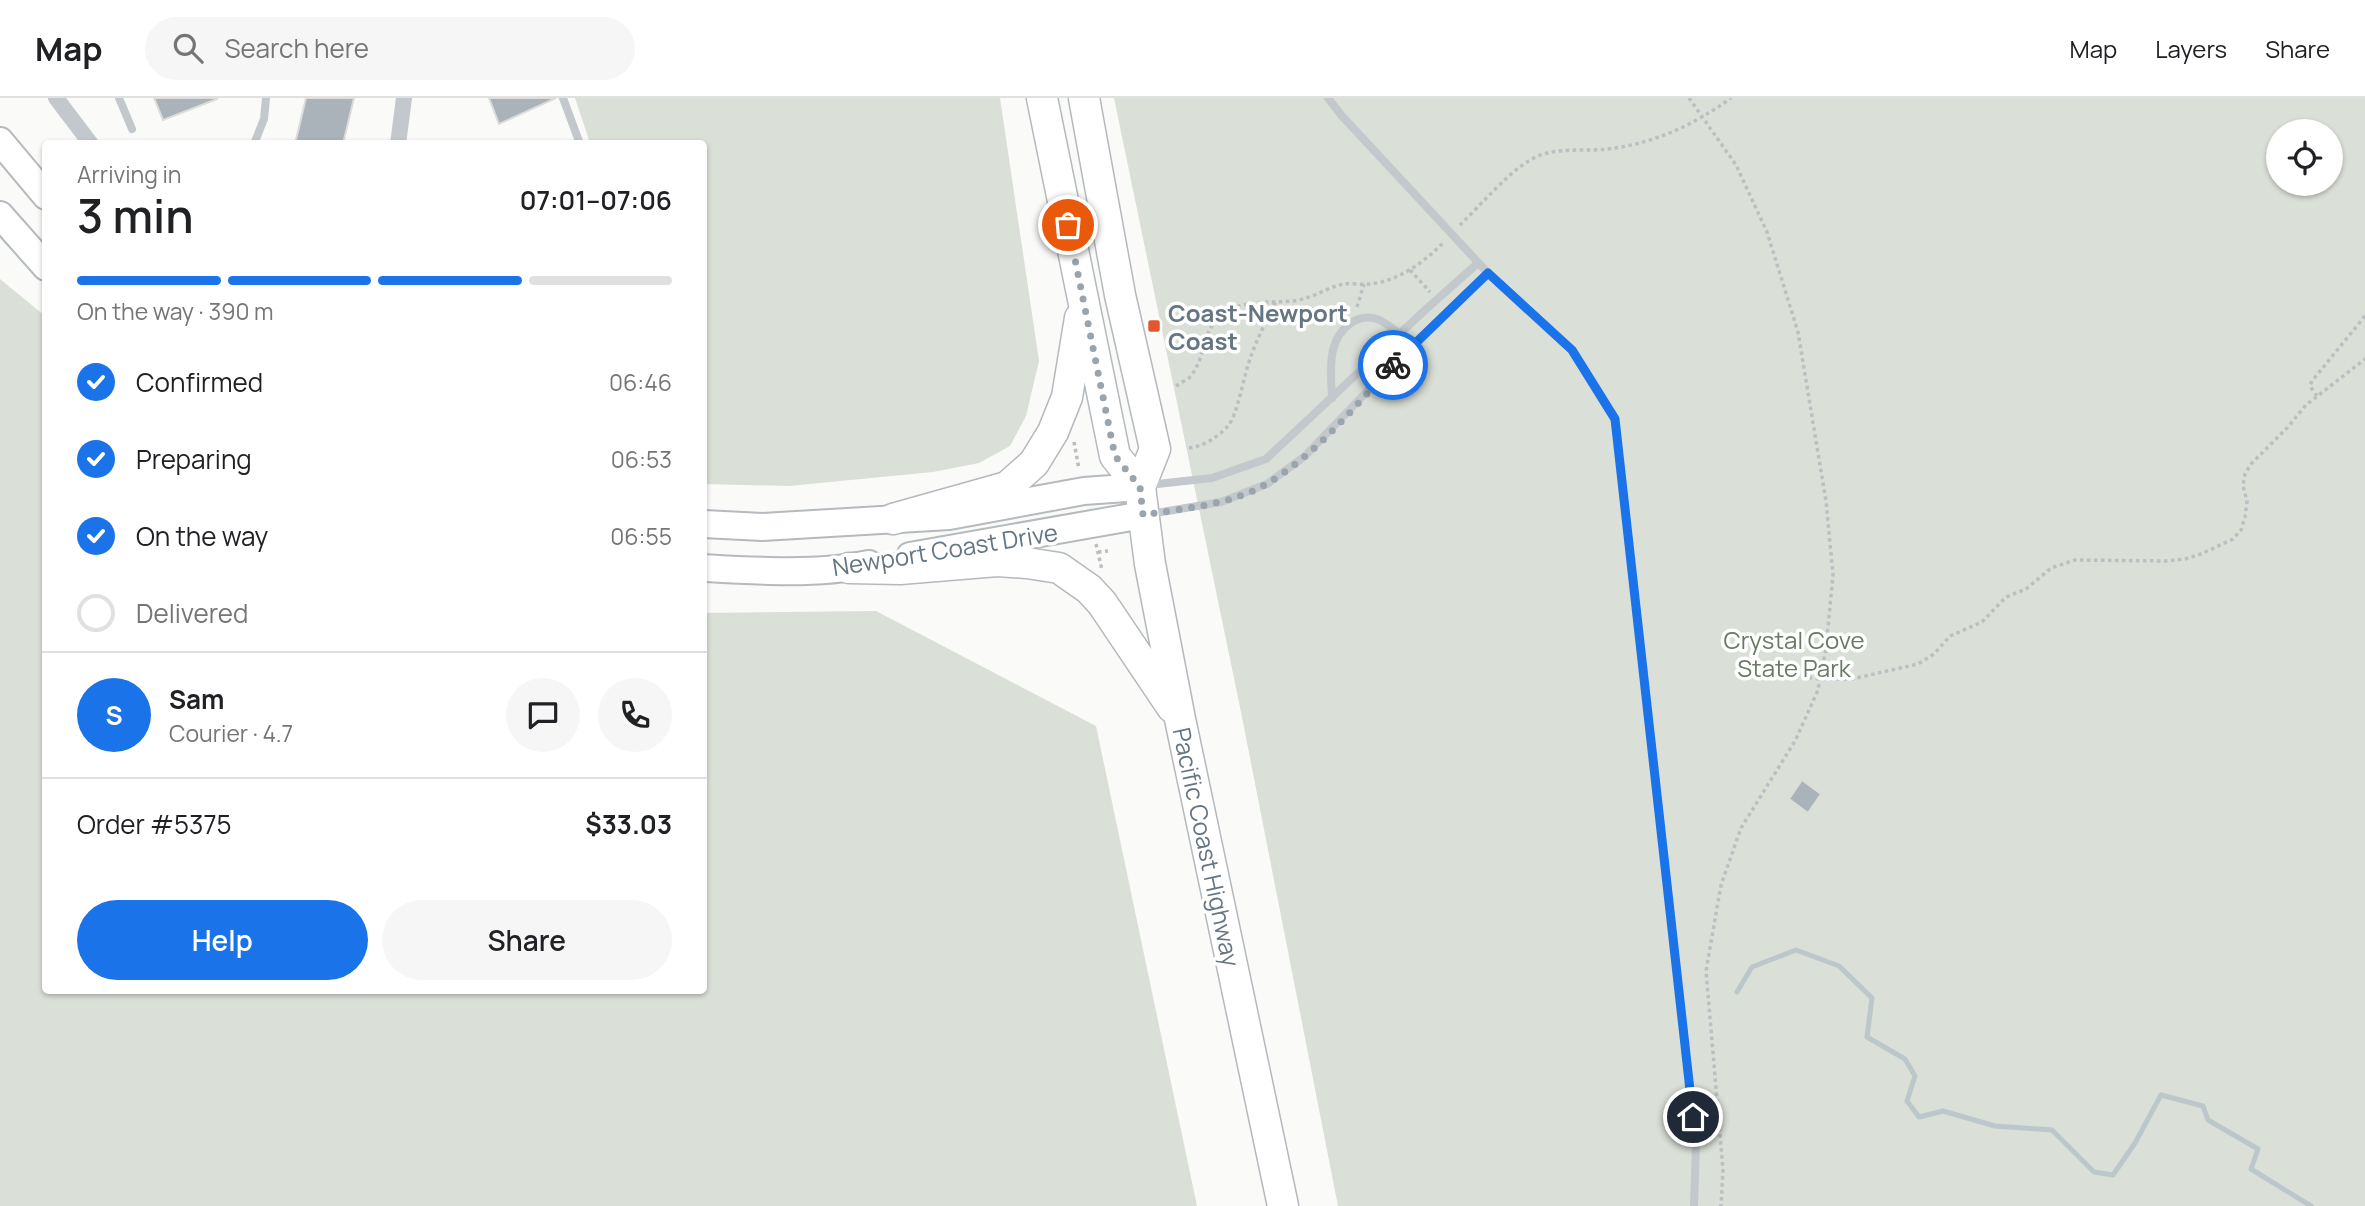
<!DOCTYPE html>
<html lang="en">
<head>
<meta charset="utf-8">
<style>
  body { margin:0; font-family:Manrope,sans-serif; background:#f6f6f6; color:#202124; height:100vh; display:flex; flex-direction:column; font-size:26px; white-space:nowrap }
  * { box-sizing:border-box; margin:0 }
  p { font-size:23px; color:#757577 }
  .icon { flex:none; width:38px; height:38px; fill:none; stroke:currentColor; stroke-width:2; stroke-linecap:round; stroke-linejoin:round }
  .map { position:relative; flex:1; overflow:hidden }
  .sheet { position:absolute; left:42px; top:42px; width:665px; height:854px; display:flex; flex-direction:column; background:#fff; border-radius:7px; box-shadow:0 2px 5px #0004 }
  .sheet>* { flex:none }
  .controls { position:absolute; left:2266px; top:21px; display:grid; gap:14px }
  .controls a { display:grid; place-items:center; width:77px; height:77px; border-radius:50%; background:#fff; box-shadow:0 2px 5px #0004; font-size:35px }
  .pin { position:absolute; display:grid; place-items:center; width:60px; height:60px; color:#fff; margin:-30px; border:4px solid #fff; border-radius:50%; box-shadow:0 2px 7px #0007 }
  .courier { position:absolute; display:grid; place-items:center; width:70px; height:70px; margin:-35px; border:5px solid #1a73e8; border-radius:50%; background:#fff; color:#222; box-shadow:0 2px 9px #0007 }
  .summary em { font-style:normal; font-weight:600 }
  .summary div { display:flex; flex-direction:column-reverse }
  .summary { display:flex; align-items:center; justify-content:space-between; height:119px; padding:0 35px }
  h1 { font-size:46px; font-weight:600; line-height:52px }
  .bar { display:grid; grid-template-columns:repeat(4,1fr); gap:10px 7px; align-content:center; height:84px; padding:0 35px }
  .bar i { height:9px; border-radius:5px; background:#e0e0e0 }
  .bar .on { background:#1a73e8 }
  .bar p { grid-column:span 4 }
  .line { display:flex; align-items:center; gap:18px; padding:0 35px; border-top:2px solid #e0e0e0 }
  .line div { flex:1 }
  .round { display:grid; place-items:center; flex:none; width:74px; height:74px; border-radius:37px; background:#f6f6f6 }
  ol { padding:0 35px; list-style:none }
  li { display:flex; align-items:center; gap:21px; height:77px }
  li p { margin-inline-start:auto }
  li .icon { padding:7px; border-radius:50%; background:#1a73e8; color:#fff; stroke-width:4 }
  li:last-child { color:#757577 }
  li i { width:38px; height:38px; border:4px solid #e0e0e0; border-radius:50% }
  .action { display:flex; gap:14px; margin-top:auto; padding:14px 35px }
  .action a { flex:1; height:80px; border-radius:42px; background:#1a73e8; color:#fff; font-size:28px; font-weight:600; line-height:80px; text-align:center }
  .action a+a { background:#f6f6f6; color:#202124 }
  header { display:flex; align-items:center; gap:42px; box-sizing:border-box; height:98px; padding:0 35px; background:#fff; border-bottom:2px solid #e0e0e0 }
  header strong { font-size:33px }
  nav { display:flex; gap:38px; margin-inline-start:auto; font-size:24px }
  .search { width:490px; height:63px; background:#f6f6f6; display:flex; align-items:center; gap:18px; box-sizing:border-box; padding:0 24px; border-radius:38px; color:#757577; font-size:26px }
  .map>svg:first-child { display:block }
</style>
</head>
<body>
<header>
<strong>Map</strong>
<div class="search"><svg class="icon" aria-label="search" viewBox="0 0 24 24"><circle cx="10" cy="10" r="6"/><path d="M15 15l6 6"/></svg>Search here</div>
<nav><a>Map</a><a>Layers</a><a>Share</a></nav>
</header>
<div class="map">
<svg width="2365" height="1108" viewBox="0 0 2365 1108">
  <rect width="100%" height="100%" fill="#fafaf8"/>
  <path fill="#dadfd7" fill-rule="evenodd" d="M575,0H1000L1039,263L1026,318L1010,348L979,365L933,374L789,388L704,386V46L590,45Z
    M1114,0H2365V1108H1338L1241,614ZM2278,33H2331V86H2278Z
    M0,181L45,218L46,892H704V515L876,513L1096,628L1197,1108H0Z"/>
  <g fill="none" stroke-linecap="round" stroke-linejoin="round">
    <path stroke="#bbc7cb" stroke-width="5" d="M1737,894L1752,869L1796,852L1839,868L1872,900L1867,939L1905,961L1915,978L1907,1003L1919,1019L1943,1013L1995,1028L2052,1032L2094,1074L2113,1077L2135,1045L2161,997L2203,1008L2208,1022L2258,1051L2251,1071L2311,1108"/>
  </g>
  <path fill="#aab3b9" stroke="#dcdcda" stroke-width="2" d="M154,0H217V1L163,22Z
    M306,0H354L343,46H295Z
    M489,0H556L499,26Z
    M1802,682L1821,696L1808,715L1789,701Z"/>
  <g fill="none" stroke-linecap="round" stroke-linejoin="round">
    <g stroke="#b5babe" stroke-width="30">
      <path id="primary" d="M0,43L46,98
        M0,117L46,169
        M704,426L762,429L949,418L1084,393L1140,389
        M910,458L1143,417
        M704,470C755,473 819,477 869,466"/>
    </g>
    <g stroke="#b4b9bd" stroke-width="33">
      <path id="highway" d="M1042,0L1115,358L1140,389
        M1084,0L1120,197L1155,351L1140,389L1150,466L1180,621L1283,1108
        M893,421L1007,389L1034,365L1053,334L1067,299L1080,220
        M849,470L900,471L997,463L1027,465L1059,470L1089,491L1102,505L1172,609"/>
    </g>
    <path stroke="#bbbfc2" stroke-width="3.5" stroke-dasharray="3.5 3.5" stroke-linecap="butt" d="M1689,0L1736,67L1767,134L1798,234L1826,403L1833,477L1826,550L1818,592L1795,643L1741,730L1721,787L1706,873L1723,1072L1721,1108
      M1460,127C1482,106 1507,75 1532,61C1555,48 1583,54 1607,51C1653,46 1694,27 1731,0
      M1410,172L1430,194
      M1357,209L1364,186
      M1176,288C1180,285 1187,282 1190,279C1209,256 1199,229 1229,212C1249,202 1271,205 1292,203C1312,201 1326,190 1343,186C1351,185 1361,187 1370,186C1398,183 1423,165 1443,145
      M2317,298L2310,288L2312,283L2365,218
      M1074,344L1079,371
      M1189,350C1202,349 1218,339 1227,329C1238,318 1244,275 1251,258C1258,239 1267,221 1276,203
      M1096,446L1102,472
      M1098,454L1108,453
      M1767,575L1820,581H1852L1918,566L1934,556L1950,538L1982,524L2006,499L2026,491L2051,470L2075,462L2166,463L2185,461L2201,456L2233,441L2241,432L2245,419L2247,403L2243,388L2245,376L2251,366L2287,330L2306,307L2365,261"/>
    <path stroke="#c3c8cc" stroke-width="8" d="M119,0L132,31
      M563,0L580,46
      M1328,0L1342,18L1488,175L1572,252L1615,321L1696,1045L1694,1108
      M254,46L264,21L266,0
      M1332,300C1331,274 1326,242 1351,225C1358,220 1368,218 1377,221C1385,224 1393,231 1400,236L1403,256
      M1148,387L1212,380L1266,361L1424,213L1478,165
      M1150,416L1221,404L1267,386L1305,358L1403,256L1488,175"/>
    <path stroke="#c3c8cc" stroke-width="16" d="M56,0L91,46
      M398,46L404,0"/>
    <use href="#primary" stroke="#fff" stroke-width="26"/>
    <use href="#highway" stroke="#fff" stroke-width="30"/>
  </g>
  <g fill="none" stroke-linecap="round" stroke-linejoin="round">
    <path stroke="#99a4ac" stroke-width="7" stroke-dasharray="0 12.6" d="M1068,127L1115,358L1140,389L1143,417C1185,410 1232,407 1268,385C1317,356 1355,308 1393,267"/>
    <path stroke="#1a73e8" stroke-width="9" d="M1393,267L1488,175L1572,252L1615,321L1693,1019"/>
  </g>
  <rect fill="#e4572e" stroke="#fff" stroke-width="2.5" x="1147" y="221" width="14" height="14" rx="3.5"/>
  <g text-anchor="middle" dominant-baseline="central" stroke-width="7" stroke-linejoin="round" paint-order="stroke">
    <g font-size="24" font-weight="bold" fill="#657683" stroke="#fff" text-anchor="start">
      <text x="1168" y="214">Coast-Newport<tspan x="1168" dy="28">Coast</tspan></text>
    </g>
    <g font-size="24" fill="#657683" stroke="#fff">
      <text transform="translate(945 451) rotate(-9)">Newport Coast Drive</text>
      <text transform="translate(1207 749) rotate(78)">Pacific Coast Highway</text>
    </g>
    <g font-size="24" fill="#687a64" stroke="#fff">
      <text x="1794" y="541">Crystal Cove<tspan x="1794" dy="28">State Park</tspan></text>
    </g>
  </g>
</svg>
<div class="controls">
<a><svg class="icon" aria-label="locate" viewBox="0 0 24 24"><circle cx="12" cy="12" r="6"/><path d="M12 2v4M12 18v4M2 12h4M18 12h4"/></svg></a>
</div>
<div class="pin" style="left:1068px;top:127px;background:#ea580c"><svg class="icon" aria-label="bag" viewBox="0 0 24 24"><path d="M5 8h14l-1 12H6zM9 8a3 3 0 0 1 6 0"/></svg></div>
<div class="pin" style="left:1693px;top:1019px;background:#1f2937"><svg class="icon" aria-label="home" viewBox="0 0 24 24"><path d="M3 11l9-7 9 7M6 9v11h12V9"/></svg></div>
<div class="courier" style="left:1393px;top:267px"><svg class="icon" aria-label="bike" viewBox="0 0 24 24"><circle cx="6" cy="16" r="4"/><circle cx="18" cy="16" r="4"/><path d="M6 16l4-8h5l3 8M10 8l3 8H6M13 5h3"/></svg></div>
<section class="sheet">
<div class="summary"><div><h1>3 min</h1><p>Arriving in</p></div><em>07:01–07:06</em></div>
<div class="bar"><i class="on"></i><i class="on"></i><i class="on"></i><i></i><p>On the way · 390 m</p></div>
<ol>
<li><svg class="icon" aria-label="check" viewBox="0 0 24 24"><path d="M5 12l5 5 9-10"/></svg>Confirmed<p>06:46</p></li>
<li><svg class="icon" aria-label="check" viewBox="0 0 24 24"><path d="M5 12l5 5 9-10"/></svg>Preparing<p>06:53</p></li>
<li><svg class="icon" aria-label="check" viewBox="0 0 24 24"><path d="M5 12l5 5 9-10"/></svg>On the way<p>06:55</p></li>
<li><i></i>Delivered</li>
</ol>
<div class="line" style="height:126px"><b class="round" style="background:#1a73e8;color:#fff">S</b><div><b>Sam</b><p>Courier · 4.7</p></div><a class="round"><svg class="icon" aria-label="chat" viewBox="0 0 24 24"><path d="M4 5h16v11H9l-5 4z"/></svg></a><a class="round"><svg class="icon" aria-label="phone" viewBox="0 0 24 24"><path d="M5 4h4l2 5-3 2q2 4 5 5l2-3 5 2v4C11 20 4 13 5 4z"/></svg></a></div>
<div class="line" style="height:91px"><div>Order #5375</div><b>$33.03</b></div>
<div class="action"><a>Help</a><a>Share</a></div>
</section>
</div>
</body>
</html>
